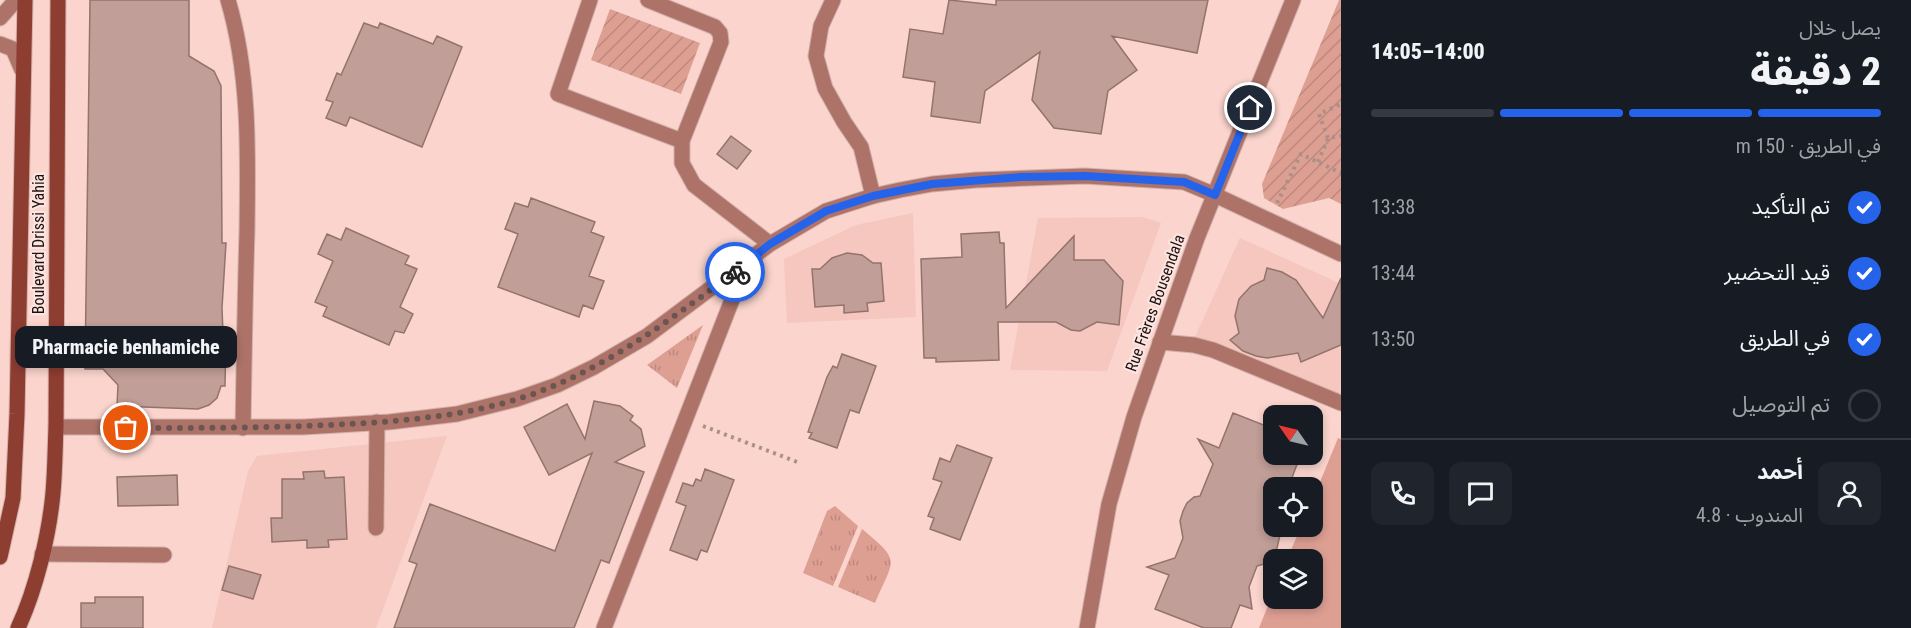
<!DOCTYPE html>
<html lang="ar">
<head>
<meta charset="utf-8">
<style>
  body { margin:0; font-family:"Roboto Condensed","Noto Sans Arabic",sans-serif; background:#20242c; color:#f1f3f6; direction:rtl; height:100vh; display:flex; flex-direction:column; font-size:22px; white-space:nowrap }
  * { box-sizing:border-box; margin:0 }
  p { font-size:20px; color:#9ea1a6 }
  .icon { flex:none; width:33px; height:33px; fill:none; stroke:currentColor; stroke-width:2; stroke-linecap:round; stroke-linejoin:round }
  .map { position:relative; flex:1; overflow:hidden; direction:ltr }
  .sheet { display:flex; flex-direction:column; background:#171b24; width:570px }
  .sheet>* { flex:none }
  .needle { width:39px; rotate:304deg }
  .controls { position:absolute; left:1263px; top:405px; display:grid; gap:12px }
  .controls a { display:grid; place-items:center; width:60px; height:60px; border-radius:12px; background:#171b24; box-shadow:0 3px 9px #0003; font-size:30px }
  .pin { position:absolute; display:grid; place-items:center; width:51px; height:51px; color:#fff; margin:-26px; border:3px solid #fff; border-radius:50%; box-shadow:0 2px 6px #0007 }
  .courier { position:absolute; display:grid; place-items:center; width:60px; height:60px; margin:-30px; border:4px solid #2563eb; border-radius:50%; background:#fff; color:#222; box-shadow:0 2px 8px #0007 }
  .bubble { position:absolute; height:42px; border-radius:12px; background:#171b24; box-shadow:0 3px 9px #0003; font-size:20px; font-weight:800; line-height:42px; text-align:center; direction:rtl }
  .summary em { font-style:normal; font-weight:800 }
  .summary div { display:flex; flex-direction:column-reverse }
  .summary { display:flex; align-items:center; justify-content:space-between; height:102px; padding:0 30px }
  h1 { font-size:39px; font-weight:800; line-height:45px }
  .bar { display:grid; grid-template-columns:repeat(4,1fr); gap:9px 6px; align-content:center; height:72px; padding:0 30px }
  .bar i { height:8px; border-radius:4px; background:#363941 }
  .bar .active { background:#2563eb }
  .bar p { grid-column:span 4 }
  .line { display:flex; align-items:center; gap:15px; padding:0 30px; border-top:2px solid #363941 }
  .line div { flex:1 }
  .round { display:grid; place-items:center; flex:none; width:63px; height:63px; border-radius:12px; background:#20242c }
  ol { padding:0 30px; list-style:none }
  li { display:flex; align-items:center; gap:18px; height:66px }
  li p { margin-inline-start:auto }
  li .icon { padding:6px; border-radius:50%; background:#2563eb; color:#fff; stroke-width:4 }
  li:last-child { color:#9ea1a6 }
  li i { width:33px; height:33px; border:3px solid #363941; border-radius:50% }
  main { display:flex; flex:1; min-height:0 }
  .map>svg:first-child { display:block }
</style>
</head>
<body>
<main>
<section class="sheet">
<div class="summary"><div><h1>2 دقيقة</h1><p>يصل خلال</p></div><em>14:00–14:05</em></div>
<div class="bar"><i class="active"></i><i class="active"></i><i class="active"></i><i></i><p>في الطريق · 150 m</p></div>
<ol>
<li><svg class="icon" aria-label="check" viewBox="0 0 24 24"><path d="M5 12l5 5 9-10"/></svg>تم التأكيد<p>13:38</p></li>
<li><svg class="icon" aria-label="check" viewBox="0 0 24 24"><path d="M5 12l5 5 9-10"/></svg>قيد التحضير<p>13:44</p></li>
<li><svg class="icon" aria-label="check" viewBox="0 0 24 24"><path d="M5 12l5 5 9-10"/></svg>في الطريق<p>13:50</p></li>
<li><i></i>تم التوصيل</li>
</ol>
<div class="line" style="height:108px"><a class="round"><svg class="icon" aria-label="person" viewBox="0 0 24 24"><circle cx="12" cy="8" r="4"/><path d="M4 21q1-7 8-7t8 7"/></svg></a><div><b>أحمد</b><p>المندوب · 4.8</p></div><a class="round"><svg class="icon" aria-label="chat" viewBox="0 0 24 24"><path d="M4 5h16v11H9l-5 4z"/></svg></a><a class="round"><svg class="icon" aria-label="phone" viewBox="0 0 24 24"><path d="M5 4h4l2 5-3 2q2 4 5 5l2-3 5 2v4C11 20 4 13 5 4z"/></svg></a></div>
</section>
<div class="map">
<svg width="1341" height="628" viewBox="0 0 1341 628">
  <defs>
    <pattern id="grass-tufts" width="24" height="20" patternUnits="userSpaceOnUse" patternTransform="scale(1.5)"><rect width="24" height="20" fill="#de9f93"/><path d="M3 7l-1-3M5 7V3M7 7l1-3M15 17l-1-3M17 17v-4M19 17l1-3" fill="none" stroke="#be887e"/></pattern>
    <pattern id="garden-furrows" width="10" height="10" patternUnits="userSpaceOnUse" patternTransform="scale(1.5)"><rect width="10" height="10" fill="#de9f93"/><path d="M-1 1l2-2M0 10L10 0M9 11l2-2" fill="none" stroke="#be887e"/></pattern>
  </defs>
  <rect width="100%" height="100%" fill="#fad4cd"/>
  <path fill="#f5c7bf" d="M913,213L916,317L787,323L784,259L856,225Z
    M1142,217L1161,223L1107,371L1010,370L1038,218Z
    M1240,238L1341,284V406L1194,339Z
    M447,436L376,628H212L248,471L257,456Z"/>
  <path fill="url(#grass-tufts)" d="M703,325L677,388L647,365Z
    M835,506L858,526L833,586L803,573L827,511Z
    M862,529C902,562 894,558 875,603L838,587Z"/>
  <path fill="url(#garden-furrows)" d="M1339,0H1341V204L1329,198L1283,209L1264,198L1262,184Z
    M610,9L700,43L681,94L591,60Z"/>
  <path fill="#de9f93" d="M1338,438L1341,439V628H1259L1273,593L1274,598H1312V560L1287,559L1301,527L1312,526L1313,499Z"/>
  <path fill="#c19e97" stroke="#94736d" stroke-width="1.5" d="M90,0H189V56L214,71L221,86L222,243H226L222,308L223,333H226L225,386H221L217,398L209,405L198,409L117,406L118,385L103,369H85Z
    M949,0L996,5V0H1208L1197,53L1112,36L1137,70L1108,91L1101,134L1054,128L1032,100L1040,52L985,91L980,123L931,116L935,82L903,77L910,29L943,34Z
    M364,23L378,28L380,23L433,44L437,36L462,47L422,147L350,117L346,126L326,118L333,102L326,100L337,73L341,75Z
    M731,136L751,151L737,169L717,154Z
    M531,198L595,222L591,232L604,237L589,276L604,281L593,309L583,305L579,317L498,287L518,234L505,229L515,203L528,207Z
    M346,228L409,256L405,264L417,269L400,307L413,314L404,333L395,331L389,345L323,316L327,307L315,302L333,261L318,254L327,234L341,240Z
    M999,232L1000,243H1004L1006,308L1074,236V260H1104L1123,281L1119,325L1097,322L1080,331L1071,330L1056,322H998L999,360L936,362V358H924L921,259L962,257L961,234Z
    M847,253L862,255L873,263H881L884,301L867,303L868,311L844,313V305L815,307L812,269H820L832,258Z
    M1267,268L1282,272L1296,280L1323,318L1341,278V345L1301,362L1298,353L1267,358L1256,356L1243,351L1230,340L1239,333L1235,316L1239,299L1251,286L1264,280Z
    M842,354L876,366L859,413L850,410L837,448L809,438L812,433L808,432L827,377L833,366L837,368Z
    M594,401L620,406L633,416L630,420L641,429L645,446L615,462L644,472L609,563L601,560L574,628H394L417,564L409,561L430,504L555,551L592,453L549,475L524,427L567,404L585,439Z
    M1233,413L1274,429V454H1301L1288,488H1274V526H1279L1280,535L1277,548L1272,557L1264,564L1257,566L1249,587L1252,609L1240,605L1231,628H1204L1155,609L1169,575L1147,567L1175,558L1183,538L1180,521L1183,511L1187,503L1194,497L1200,496L1213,464L1198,439L1219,448Z
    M957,445L992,458L960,540L930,529L934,518L928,516L942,482L933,479L940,458L950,462Z
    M705,469L734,480L707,552L701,550L697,560L670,550L686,506L676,502L683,483L693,486L696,479L701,481Z
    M324,471L325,478L344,477L347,539L328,540L329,547L307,548V540L272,542L271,518H282V479H304L303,472Z
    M177,475L178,505L118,506L117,477Z
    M229,566L261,575L253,599L222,590Z
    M95,597H143V628H81V603H95Z"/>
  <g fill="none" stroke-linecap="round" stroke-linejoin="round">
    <g stroke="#d2b1ab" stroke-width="17">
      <path id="service" d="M833,0L821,26L816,56L825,88L844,122L861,147L873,196
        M1215,195L1341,254
        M1160,342L1194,345L1213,350L1341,403
        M376,528L377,422
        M42,554L164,555"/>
    </g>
    <g stroke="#d2b1ab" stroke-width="17">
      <path id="minor" d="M228,0C250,75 248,153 247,231C245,297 244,362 243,428
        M590,0L558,94L682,141
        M648,0L715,27L720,33L721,42L682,141V163L694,185L770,244
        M0,18L16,0
        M0,44L13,49L22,70
        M56,427H303L389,422L457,414L517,399L557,385L594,367L647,336L770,244L826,211L873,196L900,190L932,184L976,180L1085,176L1184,182L1215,195
        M604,628L746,264
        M1087,628L1109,504L1134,417L1197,238L1293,0"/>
    </g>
    <g stroke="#d2b1ab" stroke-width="17">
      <path id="secondary" d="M0,557L13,498L17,414L25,0
        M18,628C36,589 49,536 53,493C55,471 55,449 56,427L58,0"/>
    </g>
    <path stroke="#ab8f89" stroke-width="4" stroke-dasharray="3 4.5" stroke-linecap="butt" d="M1328,138L1319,114L1341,104
      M1318,162L1328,138L1341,136
      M1277,203L1301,154L1341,173
      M703,426L800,463"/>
    <use href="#service" stroke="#ad7369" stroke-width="15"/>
    <use href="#minor" stroke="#ad7369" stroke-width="15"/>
    <use href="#secondary" stroke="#8e3d31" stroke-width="15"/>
  </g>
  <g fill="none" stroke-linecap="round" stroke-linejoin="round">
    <path stroke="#6a5551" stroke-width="6" stroke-dasharray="0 10.8" d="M126,428C200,428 275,428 349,424C420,420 493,413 558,384C623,356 679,313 735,272"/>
    <path stroke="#2563eb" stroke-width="8" d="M735,272L770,244L826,211L873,196L932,184L1021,177L1085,176L1184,182L1215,195L1250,108"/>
  </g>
  <g text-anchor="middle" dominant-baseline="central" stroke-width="4.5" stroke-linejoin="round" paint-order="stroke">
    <g font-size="16" fill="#1d110e" stroke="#fce5e1">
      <text transform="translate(38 244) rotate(-90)">Boulevard Drissi Yahia</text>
      <text transform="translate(1155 303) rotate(-70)">Rue Frères Bousendala</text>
    </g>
  </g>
</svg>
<div class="controls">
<a><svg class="needle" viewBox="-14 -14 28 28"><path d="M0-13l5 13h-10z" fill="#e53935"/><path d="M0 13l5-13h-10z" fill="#9ea1a6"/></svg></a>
<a><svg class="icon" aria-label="locate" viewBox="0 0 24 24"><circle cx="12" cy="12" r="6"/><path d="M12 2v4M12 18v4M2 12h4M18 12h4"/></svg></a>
<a><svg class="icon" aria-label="layers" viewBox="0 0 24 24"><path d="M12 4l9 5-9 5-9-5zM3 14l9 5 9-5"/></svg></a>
</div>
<div class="pin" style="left:126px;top:428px;background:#ea580c"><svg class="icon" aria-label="bag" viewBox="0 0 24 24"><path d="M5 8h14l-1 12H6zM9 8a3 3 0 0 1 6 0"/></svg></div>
<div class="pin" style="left:1250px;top:108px;background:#1f2937"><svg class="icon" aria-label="home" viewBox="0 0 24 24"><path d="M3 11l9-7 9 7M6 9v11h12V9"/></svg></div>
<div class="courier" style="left:735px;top:272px"><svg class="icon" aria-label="bike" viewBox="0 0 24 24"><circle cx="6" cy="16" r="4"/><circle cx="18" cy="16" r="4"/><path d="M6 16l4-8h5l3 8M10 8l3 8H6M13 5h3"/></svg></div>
<div class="bubble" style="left:15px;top:326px;width:222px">Pharmacie benhamiche</div>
</div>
</main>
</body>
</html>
